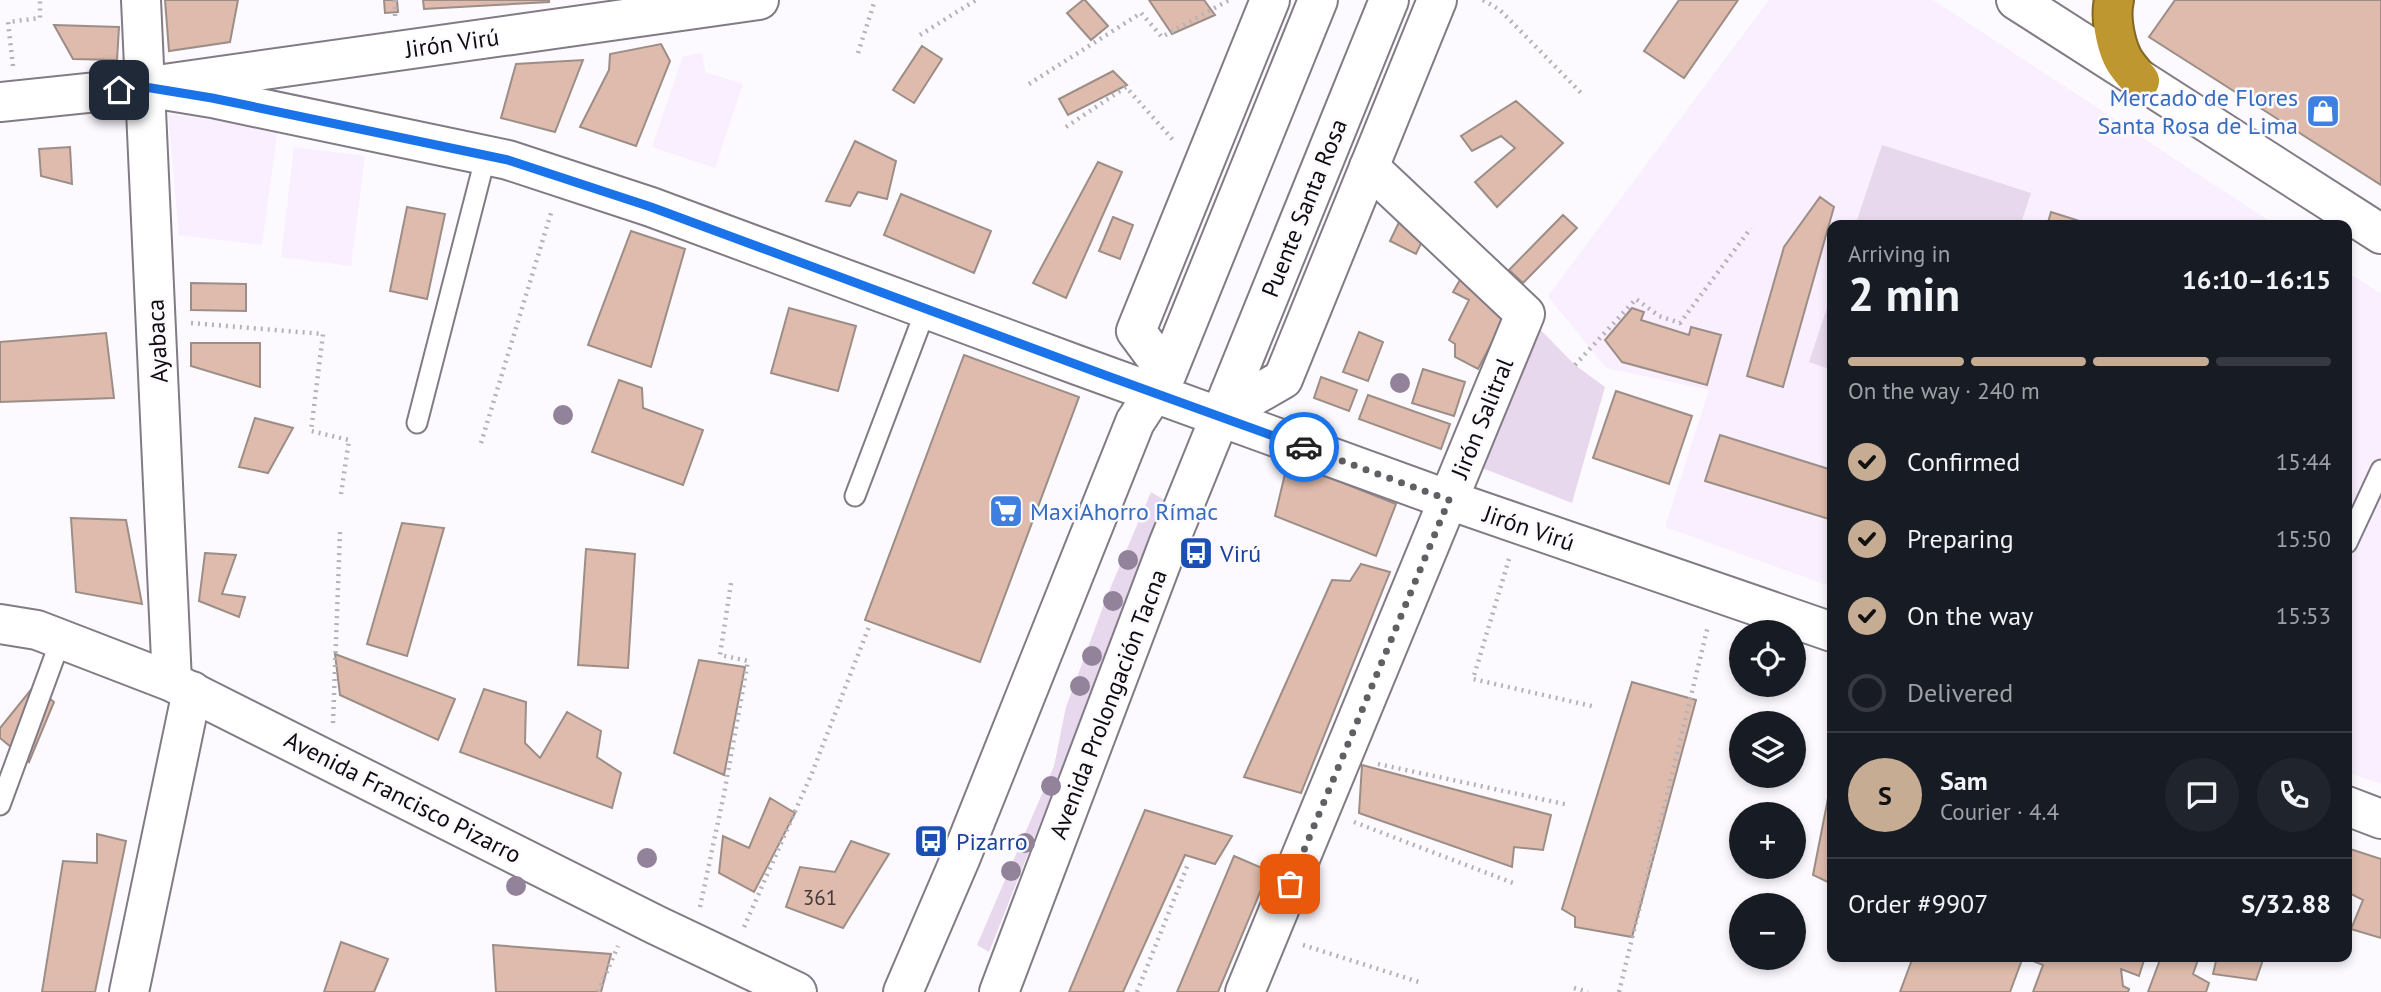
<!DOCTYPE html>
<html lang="en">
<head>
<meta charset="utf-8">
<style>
  body { margin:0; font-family:"PT Sans",sans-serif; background:#20242c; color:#f1f3f6; height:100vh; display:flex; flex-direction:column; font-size:26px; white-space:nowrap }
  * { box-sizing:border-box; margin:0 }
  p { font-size:23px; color:#9ea1a6 }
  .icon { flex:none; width:38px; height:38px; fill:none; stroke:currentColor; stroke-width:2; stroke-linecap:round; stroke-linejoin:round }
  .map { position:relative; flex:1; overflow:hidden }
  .drawer { position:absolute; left:1827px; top:220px; width:525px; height:742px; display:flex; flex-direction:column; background:#171b24; border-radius:14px; box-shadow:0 4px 10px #0003 }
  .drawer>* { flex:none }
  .fabs { position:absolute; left:1729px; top:620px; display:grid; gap:14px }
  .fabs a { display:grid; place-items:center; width:77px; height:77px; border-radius:50%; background:#171b24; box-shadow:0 4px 10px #0003; font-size:35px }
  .pin { position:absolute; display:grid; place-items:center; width:60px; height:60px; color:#fff; margin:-30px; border-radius:14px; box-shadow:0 4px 10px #0006 }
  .courier { position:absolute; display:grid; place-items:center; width:70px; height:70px; margin:-35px; border:5px solid #1a73e8; border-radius:50%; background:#fff; color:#222; box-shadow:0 2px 9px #0007 }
  .summary em { font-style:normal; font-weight:700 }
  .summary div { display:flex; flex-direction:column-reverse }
  .summary { display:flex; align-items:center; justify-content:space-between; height:119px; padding:0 21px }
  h1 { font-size:46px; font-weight:700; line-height:52px }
  .bar { display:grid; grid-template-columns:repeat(4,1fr); gap:10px 7px; align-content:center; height:84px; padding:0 21px }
  .bar i { height:9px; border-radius:5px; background:#363941 }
  .bar .current { background:#c6ac92 }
  .bar p { grid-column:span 4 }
  .line { display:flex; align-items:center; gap:18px; padding:0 21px; border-top:2px solid #363941 }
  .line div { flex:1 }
  .round { display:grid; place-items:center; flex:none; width:74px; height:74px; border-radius:37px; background:#20242c }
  ol { padding:0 21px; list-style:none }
  li { display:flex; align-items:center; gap:21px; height:77px }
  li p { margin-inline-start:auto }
  li .icon { padding:7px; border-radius:50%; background:#c6ac92; color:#111; stroke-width:4 }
  li:last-child { color:#9ea1a6 }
  li i { width:38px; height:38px; border:4px solid #363941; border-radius:50% }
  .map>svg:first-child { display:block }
</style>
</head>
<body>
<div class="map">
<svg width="2381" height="992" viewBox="0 0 2381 992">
  <rect width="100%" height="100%" fill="#fdfaff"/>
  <path fill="#f9effe" d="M1769,0H1933L2277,226H1832V587L1665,527L1709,390L1606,368L1548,296Z
    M702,53L705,72L743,84L715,168L652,147L683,56Z
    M168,114L278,127L262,245L179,235Z
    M294,147L365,156L351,266L281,257Z
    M2347,272L2381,294V784L2347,772Z"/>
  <path fill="#e7d8ee" d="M1882,145L2031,193L2020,226H1855Z
    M1832,293V370L1809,362Z
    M1525,314L1575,365L1605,387L1572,503L1464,461Z
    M1151,492L1168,502L989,952L977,945L1054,766L1066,707L1107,596Z"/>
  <path fill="#debbac" stroke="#9c8e87" stroke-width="2" d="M165,0H238L230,42L169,51Z
    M384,0H397L398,12L385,13Z
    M423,0H549V2L424,9Z
    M1083,0H1085L1108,26L1091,40L1067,13Z
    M1149,0H1204L1215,15L1172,34Z
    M1679,0H1738L1684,78L1644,51Z
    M2175,0H2381V185L2149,37Z
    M54,25L119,27L117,60L73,59Z
    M661,44L670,61L636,146L580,127L609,70L610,54Z
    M922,46L942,59L914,103L893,90Z
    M583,60L555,132L501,118L516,64Z
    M1113,71L1127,85L1068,115L1059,99Z
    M1516,101L1563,143L1497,207L1475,182L1515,148L1501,136L1472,151L1461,136Z
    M855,141L896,161L887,199L858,192L850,206L826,201Z
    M70,147L72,184L41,176L39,149Z
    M1098,162L1122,172L1066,298L1033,283Z
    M901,194L991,231L974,273L884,235Z
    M1820,197L1834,207L1783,387L1747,376L1784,247Z
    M407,207L445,214L427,299L390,291Z
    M2051,212L2089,224V226H2047Z
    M1563,215L1577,228L1523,283L1509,270Z
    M1113,217L1133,225L1120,259L1099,251Z
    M1400,220L1426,233L1416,254L1390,241Z
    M631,231L685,249L651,367L588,345Z
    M1461,278L1512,304L1478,369L1455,357V344L1449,340L1469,300L1453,292Z
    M191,283L246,284V311L191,310Z
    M789,308L856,326L838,391L771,373Z
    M1632,308L1644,312L1641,320L1689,335L1691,327L1721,335L1707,385L1622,362L1605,340Z
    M1359,332L1383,342L1368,381L1343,372Z
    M106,333L114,398L0,402V342Z
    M191,343H260V387L191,366Z
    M964,355L1079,397L980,662L865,620Z
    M1423,369L1465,382L1454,416L1412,403Z
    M1321,377L1357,390L1349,411L1314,398Z
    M619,380L642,388L643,408L703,430L683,485L592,452Z
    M1616,391L1692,416L1669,484L1593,458Z
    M1368,395L1450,424L1441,449L1359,419Z
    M255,418L293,428L268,473L239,467Z
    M1720,435L1832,470V520L1705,481Z
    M1288,461L1396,504L1376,556L1275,516Z
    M71,518L126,520L142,604L76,592Z
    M402,523L444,528L407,656L367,644Z
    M586,549L635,554L628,668L578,665Z
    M205,553L236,555L222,594L245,597L239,617L199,601Z
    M1361,564L1390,572L1301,793L1244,777L1332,580L1350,581Z
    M335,654L455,699L438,740L340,695Z
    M699,660L745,667L724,775L674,753Z
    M1632,682L1696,700L1632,937L1575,927V917L1562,909Z
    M34,686L54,702L29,762L0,738V728Z
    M484,689L526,702L525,743L540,758L567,712L601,731L597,757L621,773L612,808L460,752Z
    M1362,765L1551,815L1543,850L1514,847L1512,867L1359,813Z
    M1832,778V884L1813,875Z
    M770,798L795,813L754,892L719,873L723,836L749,848Z
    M1145,810L1232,836L1215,864L1185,855L1123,992H1069Z
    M97,834L126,841L95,992H42L63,861L97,863Z
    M851,841L889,854L843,928L786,907L800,867L835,872Z
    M2347,848L2381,859V938L2351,929L2363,900L2347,892Z
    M1234,856L1269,871L1218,992H1177Z
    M341,942L388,959L374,992H324Z
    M493,945L611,954L601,992H496Z
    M1913,957H2023L2010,992H1900Z
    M2034,957H2145L2139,976L2121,969L2123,986L2129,989L2128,992H2033L2043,965L2033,961Z
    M2161,957H2199L2193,974L2209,983L2206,992H2148Z
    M2217,957H2264L2256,980L2213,974Z"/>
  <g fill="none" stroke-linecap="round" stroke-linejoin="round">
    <g stroke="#827b86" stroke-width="23">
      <path id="lane" d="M417,423L486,155
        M855,496L926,309
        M2347,543L2381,470
        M0,805L61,639"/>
    </g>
    <g stroke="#827b86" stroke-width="42">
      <path id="street" d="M141,0L172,682
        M2016,0L2381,234
        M157,85L759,0
        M129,992L192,691
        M1245,992L1525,314L1369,167"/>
    </g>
    <g stroke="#827b86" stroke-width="42">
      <path id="secondary" d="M0,102L145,87L212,98L508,160L651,207L1077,365L1449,500L1832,632
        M1167,373L1136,331L1270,0
        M1219,416L1283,379L1437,0
        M0,624L37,630L172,682L656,925L797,992
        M2347,806L2381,819
        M903,992L961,857L1135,422L1167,373L1318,0
        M999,992L1168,545L1389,0"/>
    </g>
    <g stroke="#816625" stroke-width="42">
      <path id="highway" d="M2114,0C2110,17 2115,42 2122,57C2126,66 2134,73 2140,81"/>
    </g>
    <path stroke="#b5b2b7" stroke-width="4.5" stroke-dasharray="2 5" stroke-linecap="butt" d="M395,0V17
      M1483,0L1500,10L1584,96
      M920,35L976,0
      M858,53L875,0
      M13,66L8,22L40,18V0
      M1029,84L1141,13L1162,37L1229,0
      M1066,127L1126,87L1173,140
      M191,323L323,334L311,431L349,440L341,494
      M1575,365L1636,299L1659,316L1680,323L1751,228
      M481,443L551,213
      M1509,559L1473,679L1596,707
      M333,723L340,532
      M1378,764L1569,805
      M1354,822L1513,883
      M700,907L724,794L748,661L720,655L731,583
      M744,927L812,773L870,624
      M1303,945L1419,982
      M1574,988L1588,992
      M598,992L618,946
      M1137,992L1189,862
      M1619,992L1708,626"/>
    <use href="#lane" stroke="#fff" stroke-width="19"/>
    <use href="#street" stroke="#fff" stroke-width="38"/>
    <use href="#secondary" stroke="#fff" stroke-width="38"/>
    <use href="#highway" stroke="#be9731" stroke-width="38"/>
  </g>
  <g fill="#93839a">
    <circle cx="1400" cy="383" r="10"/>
    <circle cx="563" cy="415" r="10"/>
    <circle cx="1128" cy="560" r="10"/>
    <circle cx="1113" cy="601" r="10"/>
    <circle cx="1092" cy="656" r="10"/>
    <circle cx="1080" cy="686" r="10"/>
    <circle cx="1051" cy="786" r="10"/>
    <circle cx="1025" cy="843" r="10"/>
    <circle cx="647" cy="858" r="10"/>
    <circle cx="1011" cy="871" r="10"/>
    <circle cx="516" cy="886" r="10"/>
  </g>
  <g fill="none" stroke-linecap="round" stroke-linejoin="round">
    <path stroke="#625f64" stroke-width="7" stroke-dasharray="0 12.6" d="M1290,884L1449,500L1304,447"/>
    <path stroke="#1a73e8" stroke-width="9" d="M119,90L145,87L212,98L508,160L651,207L1102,374L1304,447"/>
  </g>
  <defs>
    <g id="shop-square" transform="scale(1.75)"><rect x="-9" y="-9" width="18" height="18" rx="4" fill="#3f7fe0" stroke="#fdfaff"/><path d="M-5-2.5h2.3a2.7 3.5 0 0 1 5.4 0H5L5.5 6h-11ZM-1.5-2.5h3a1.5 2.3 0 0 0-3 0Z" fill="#fff"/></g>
    <g id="supermarket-square" transform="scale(1.75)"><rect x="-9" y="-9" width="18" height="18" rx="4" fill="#3f7fe0" stroke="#fdfaff"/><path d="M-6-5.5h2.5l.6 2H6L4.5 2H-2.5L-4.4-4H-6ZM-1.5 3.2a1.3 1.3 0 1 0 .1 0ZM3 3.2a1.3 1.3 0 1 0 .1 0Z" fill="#fff"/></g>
    <g id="bus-square" transform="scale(1.75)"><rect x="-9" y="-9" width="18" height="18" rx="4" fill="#1a4fb4" stroke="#fdfaff"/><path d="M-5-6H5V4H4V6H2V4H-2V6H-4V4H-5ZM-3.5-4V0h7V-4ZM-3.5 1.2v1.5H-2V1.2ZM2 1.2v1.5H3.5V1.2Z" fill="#fff"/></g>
  </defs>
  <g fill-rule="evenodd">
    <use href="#shop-square" x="2323" y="111"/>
    <use href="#supermarket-square" x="1006" y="511"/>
    <use href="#bus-square" x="1196" y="553"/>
    <use href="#bus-square" x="931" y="841"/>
  </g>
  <g text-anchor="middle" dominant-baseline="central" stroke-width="5" stroke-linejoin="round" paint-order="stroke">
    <g font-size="21" fill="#433837">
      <text x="820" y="897">361</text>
    </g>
    <g font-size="24" fill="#0f0c10" stroke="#fdfaff">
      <text transform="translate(452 43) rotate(-8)">Jirón Virú</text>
      <text transform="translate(1304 208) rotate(-68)">Puente Santa Rosa</text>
      <text transform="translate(157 341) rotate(-93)">Ayabaca</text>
      <text transform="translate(1482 418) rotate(-68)">Jirón Salitral</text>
      <text transform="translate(1529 528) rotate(19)">Jirón Virú</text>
      <text transform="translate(1108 704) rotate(-69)">Avenida Prolongación Tacna</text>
      <text transform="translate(403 797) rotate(27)">Avenida Francisco Pizarro</text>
    </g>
    <g font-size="24" fill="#366cbe" stroke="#fdfaff" text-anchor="end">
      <text x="2298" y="97">Mercado de Flores<tspan x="2298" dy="28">Santa Rosa de Lima</tspan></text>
      <text x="1030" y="511" text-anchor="start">MaxiAhorro Rímac</text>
    </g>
    <g font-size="24" fill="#164399" stroke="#fdfaff" text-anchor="start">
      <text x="1220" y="553">Virú</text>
      <text x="956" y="841">Pizarro</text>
    </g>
  </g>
</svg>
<div class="fabs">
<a><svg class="icon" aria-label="locate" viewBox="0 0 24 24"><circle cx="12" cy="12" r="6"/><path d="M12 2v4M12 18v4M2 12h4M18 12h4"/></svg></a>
<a><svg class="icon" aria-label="layers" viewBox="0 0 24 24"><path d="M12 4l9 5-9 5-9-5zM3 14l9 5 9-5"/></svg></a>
<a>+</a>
<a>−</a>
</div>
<div class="pin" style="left:1290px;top:884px;background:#ea580c"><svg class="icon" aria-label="bag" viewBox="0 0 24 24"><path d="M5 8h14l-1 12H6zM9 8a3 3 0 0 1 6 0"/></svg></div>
<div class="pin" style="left:119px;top:90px;background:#1f2937"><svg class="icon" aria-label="home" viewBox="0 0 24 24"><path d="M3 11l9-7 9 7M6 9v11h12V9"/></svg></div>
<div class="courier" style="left:1304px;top:447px"><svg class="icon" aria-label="car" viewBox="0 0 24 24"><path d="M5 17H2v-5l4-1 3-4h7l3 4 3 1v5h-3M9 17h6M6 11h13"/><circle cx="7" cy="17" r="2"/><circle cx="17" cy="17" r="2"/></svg></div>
<section class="drawer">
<div class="summary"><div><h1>2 min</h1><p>Arriving in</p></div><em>16:10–16:15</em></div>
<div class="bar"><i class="current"></i><i class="current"></i><i class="current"></i><i></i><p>On the way · 240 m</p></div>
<ol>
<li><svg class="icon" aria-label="check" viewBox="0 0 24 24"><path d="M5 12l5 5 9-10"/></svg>Confirmed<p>15:44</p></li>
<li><svg class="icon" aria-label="check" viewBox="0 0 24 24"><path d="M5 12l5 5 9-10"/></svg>Preparing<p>15:50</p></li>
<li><svg class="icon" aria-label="check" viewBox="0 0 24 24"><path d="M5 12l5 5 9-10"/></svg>On the way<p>15:53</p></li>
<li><i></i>Delivered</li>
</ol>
<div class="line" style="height:126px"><b class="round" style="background:#c6ac92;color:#111">S</b><div><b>Sam</b><p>Courier · 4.4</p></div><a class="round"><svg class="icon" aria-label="chat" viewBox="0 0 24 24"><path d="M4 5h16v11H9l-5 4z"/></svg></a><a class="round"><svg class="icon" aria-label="phone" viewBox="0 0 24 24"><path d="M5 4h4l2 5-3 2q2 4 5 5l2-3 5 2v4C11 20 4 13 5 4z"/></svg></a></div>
<div class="line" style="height:91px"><div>Order #9907</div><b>S/32.88</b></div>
</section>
</div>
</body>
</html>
